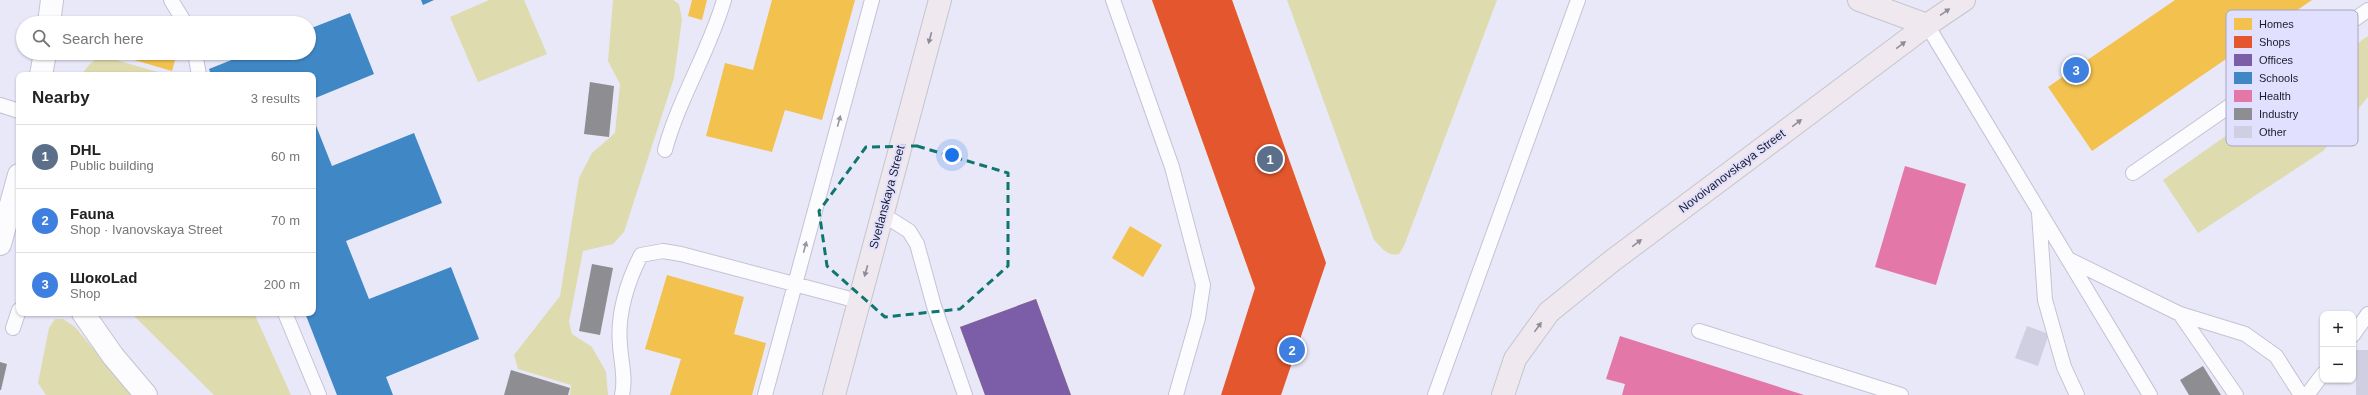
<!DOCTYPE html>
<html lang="en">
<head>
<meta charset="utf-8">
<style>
	:root { --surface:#fff; --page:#f6f6f6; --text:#222; --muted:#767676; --line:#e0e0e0; --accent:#636374 }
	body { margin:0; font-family:Arial,sans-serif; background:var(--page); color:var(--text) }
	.controls { position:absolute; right:12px; bottom:12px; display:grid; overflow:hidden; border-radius:8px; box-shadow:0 1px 3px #0004 }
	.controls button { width:36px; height:36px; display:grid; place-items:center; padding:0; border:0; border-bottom:1px solid var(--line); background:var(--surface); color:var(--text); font:20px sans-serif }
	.you { position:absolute; left:952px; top:155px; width:14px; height:14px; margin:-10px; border:3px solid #fff; border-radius:50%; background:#1a73e8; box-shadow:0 0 0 6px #1a73e833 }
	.badge { display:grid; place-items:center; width:26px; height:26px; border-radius:50%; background:var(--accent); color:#fff; font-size:13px; font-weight:700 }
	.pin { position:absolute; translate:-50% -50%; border:2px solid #fff; box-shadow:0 1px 4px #0006 }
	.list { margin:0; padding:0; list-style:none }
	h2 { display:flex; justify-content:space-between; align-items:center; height:52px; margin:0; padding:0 16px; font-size:17px }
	h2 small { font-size:13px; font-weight:400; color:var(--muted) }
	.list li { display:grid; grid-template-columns:26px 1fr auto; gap:12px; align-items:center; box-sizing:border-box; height:64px; padding:0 16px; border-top:1px solid var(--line) }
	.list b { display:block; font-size:15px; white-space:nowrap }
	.list p { margin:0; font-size:13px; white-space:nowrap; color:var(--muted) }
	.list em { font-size:13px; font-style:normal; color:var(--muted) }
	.icon { flex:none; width:22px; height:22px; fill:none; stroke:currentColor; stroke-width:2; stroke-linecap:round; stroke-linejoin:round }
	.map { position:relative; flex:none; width:2368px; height:395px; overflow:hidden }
	.search { position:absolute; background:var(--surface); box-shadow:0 1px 3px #0004; left:16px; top:16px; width:300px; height:44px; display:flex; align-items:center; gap:10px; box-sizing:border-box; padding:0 14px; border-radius:22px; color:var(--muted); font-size:15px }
	.panel { position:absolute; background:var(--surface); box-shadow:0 1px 3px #0004; left:16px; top:72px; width:300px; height:244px; border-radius:8px }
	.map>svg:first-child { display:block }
	.green { fill:#dedbaf }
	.homes { fill:#f2c14e }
	.shops { fill:#e4572e }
	.offices { fill:#7b5ea7 }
	.schools { fill:#3f88c5 }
	.health { fill:#e377a8 }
	.industry { fill:#8d8d92 }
	.building { fill:#d0cfe1 }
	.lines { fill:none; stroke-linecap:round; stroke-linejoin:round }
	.lane-casing { stroke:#c4c3d4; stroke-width:16 }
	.street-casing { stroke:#c4c3d4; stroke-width:24 }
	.primary-casing { stroke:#c5c5ce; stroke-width:24 }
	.lane { stroke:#fcfcfe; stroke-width:14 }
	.street { stroke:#fcfcfe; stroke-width:22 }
	.primary { stroke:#efe8ee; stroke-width:22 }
	.oneway { fill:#908c97 }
	.oneway2 { fill:#9797a0 }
	.marked { fill:none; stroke:#0f766e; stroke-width:3; stroke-dasharray:8 5; stroke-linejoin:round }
	.labels { text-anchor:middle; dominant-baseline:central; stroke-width:4; stroke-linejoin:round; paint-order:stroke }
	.street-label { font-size:12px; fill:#1c1b2d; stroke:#e1e1ff }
	.key { fill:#e1e1ff; stroke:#a6a6c0; stroke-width:1 }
	.key-label { font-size:11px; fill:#1c1b2d }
</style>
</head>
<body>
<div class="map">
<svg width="2368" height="395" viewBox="0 0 2368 395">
	<rect width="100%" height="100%" fill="#e8e8f8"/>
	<!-- green -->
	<path class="green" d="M 489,0 L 524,0 L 547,54 L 478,82 L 450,17 Z
		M 613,0 L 673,0 L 679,4 L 682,19 L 674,78 L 624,232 L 613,244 L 583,251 L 569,322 L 572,334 L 592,347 L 606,372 L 608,395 L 570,395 L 571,385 L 518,369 L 514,355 L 560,296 L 579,178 L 592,153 L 615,133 L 620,84 L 608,61 Z
		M 1287,0 L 1497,0 L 1404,246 L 1399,254 C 1388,257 1382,248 1374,240 Z
		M 2368,36 L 2368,97 L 2323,151 L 2198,233 L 2163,180 Z
		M 98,57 L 109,58 L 168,75 L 81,75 L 89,65 Z
		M 131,313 L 254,313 L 291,395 L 214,395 Z
		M 55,319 L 63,319 L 75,327 L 132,395 L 46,395 L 38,383 L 49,328 Z"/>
	<!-- homes -->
	<path class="homes" d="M 692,0 L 707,0 L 702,20 L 688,16 Z
		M 772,0 L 855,0 L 822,120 L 785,110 L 772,152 L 706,136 L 725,63 L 753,70 Z
		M 1152,0 L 1232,0 L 1326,263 L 1255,288 Z
		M 2175,0 L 2312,0 L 2092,151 L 2048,87 Z
		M 87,18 L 104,23 L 86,23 Z
		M 110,53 L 177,53 L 172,71 Z
		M 1130,226 L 1162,245 L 1143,277 L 1112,258 Z
		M 667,275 L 744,297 L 734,334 L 766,343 L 752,395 L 670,395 L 681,359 L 645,349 Z
		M 1036,299 L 1071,395 L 985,395 L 960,327 Z"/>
	<!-- shops -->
	<path class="shops" d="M 1152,0 L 1232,0 L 1326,263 L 1281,395 L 1221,395 L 1255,288 Z"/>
	<!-- offices -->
	<path class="offices" d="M 1036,299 L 1071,395 L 985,395 L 960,327 Z"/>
	<!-- schools -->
	<path class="schools" d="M 421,0 L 434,0 L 423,5 Z
		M 350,13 L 374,74 L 313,99 L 313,75 L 211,75 L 209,69 L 249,53 L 309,53 L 309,29 Z
		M 313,118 L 332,166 L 414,133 L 442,203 L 346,241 L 369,299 L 451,267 L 479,339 L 386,377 L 393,395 L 337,395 L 305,313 L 313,313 Z"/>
	<!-- health -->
	<path class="health" d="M 1905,166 L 1966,184 L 1936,285 L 1875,267 Z
		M 1620,336 L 1804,395 L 1622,395 L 1625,384 L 1606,379 Z"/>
	<!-- industry -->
	<path class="industry" d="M 590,82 L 614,86 L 609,137 L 584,134 Z
		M 592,264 L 613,268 L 600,335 L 579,331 Z
		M 0,362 L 7,364 L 1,390 L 0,390 Z
		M 2203,366 L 2221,395 L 2189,395 L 2180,380 Z
		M 511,370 L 570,388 L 568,395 L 504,395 Z"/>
	<!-- building -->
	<path class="building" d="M 2027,326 L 2049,334 L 2038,366 L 2015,358 Z
		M 2356,350 L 2368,350 L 2368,395 L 2356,395 Z"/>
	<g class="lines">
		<!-- lane casing -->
		<g class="lane-casing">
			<path id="lane" d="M 171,0 L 185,23
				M 1113,0 L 1172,167 L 1203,285 L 1198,318 L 1176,395
				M 1927,25 L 2150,395
				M 195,53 L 199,75
				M 0,105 L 19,111
				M 665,150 C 679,98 709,52 724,0
				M 2133,173 L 2368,10
				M 2039,213 L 2045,300 L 2064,367 L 2077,395
				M 882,214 L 909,231 L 917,244 L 934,306 L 965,395
				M 2068,259 L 2180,314 L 2245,334 L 2276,356 L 2301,395
				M 285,313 L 319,395
				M 2180,314 L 2236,395
				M 13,328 L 19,310
				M 1699,331 L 1901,395
				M 2353,335 L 2368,314
				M 622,395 C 626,379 621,362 620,345 C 617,315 627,282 641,255 L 663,251 L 681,254 L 858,301
				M 765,395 L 872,0
				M 1435,395 L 1578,0
				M 2307,395 L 2323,374"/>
		</g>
		<!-- street casing -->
		<g class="street-casing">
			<path id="street" d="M 49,23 L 52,0
				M 41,75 L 45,53
				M 0,244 L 19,175
				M 83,313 L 113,356 L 146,395"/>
		</g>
		<!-- primary casing -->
		<g class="primary-casing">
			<path id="primary" d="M 1859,0 L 1927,25
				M 834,395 L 940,0
				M 1503,395 L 1515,359 L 1549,312 L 1612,261 L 1927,25 L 1964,0"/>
		</g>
		<!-- lane -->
		<use href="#lane" class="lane"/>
		<!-- street -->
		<use href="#street" class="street"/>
		<!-- primary -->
		<use href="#primary" class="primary"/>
	</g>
	<!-- one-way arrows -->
	<defs><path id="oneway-solid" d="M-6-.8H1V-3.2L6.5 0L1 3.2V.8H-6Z"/></defs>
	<g class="oneway">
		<use href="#oneway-solid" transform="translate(1945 12) rotate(-34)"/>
		<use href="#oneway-solid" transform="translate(930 38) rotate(105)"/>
		<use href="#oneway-solid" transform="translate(1901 45) rotate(-37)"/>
		<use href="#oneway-solid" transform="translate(1797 123) rotate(-37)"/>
		<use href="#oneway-solid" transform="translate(1637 243) rotate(-37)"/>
		<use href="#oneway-solid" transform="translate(866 271) rotate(106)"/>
		<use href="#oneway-solid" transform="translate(1538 327) rotate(-54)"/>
	</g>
	<g class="oneway2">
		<use href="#oneway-solid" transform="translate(839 121) rotate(-75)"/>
		<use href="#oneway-solid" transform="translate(805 247) rotate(-75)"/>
	</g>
	<!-- marked area -->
	<path class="marked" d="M 917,146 L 1008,173 L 1008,266 L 960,309 L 885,317 L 827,266 L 819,211 L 866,147 Z"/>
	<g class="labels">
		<!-- street labels -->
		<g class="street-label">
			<text transform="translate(1732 171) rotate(-37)">Novoivanovskaya Street</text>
			<text transform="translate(887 197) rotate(-75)">Svetlanskaya Street</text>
		</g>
	</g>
	<!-- legend -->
	<rect x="2226" y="10" width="132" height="136" rx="6" class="key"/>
	<rect x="2234" y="18" width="18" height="12" fill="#f2c14e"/>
	<rect x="2234" y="36" width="18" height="12" fill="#e4572e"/>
	<rect x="2234" y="54" width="18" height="12" fill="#7b5ea7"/>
	<rect x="2234" y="72" width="18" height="12" fill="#3f88c5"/>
	<rect x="2234" y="90" width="18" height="12" fill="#e377a8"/>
	<rect x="2234" y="108" width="18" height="12" fill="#8d8d92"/>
	<rect x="2234" y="126" width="18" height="12" fill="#d0cfe1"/>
	<g class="key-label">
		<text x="2259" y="28">Homes</text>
		<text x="2259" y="46">Shops</text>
		<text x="2259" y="64">Offices</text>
		<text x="2259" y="82">Schools</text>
		<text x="2259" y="100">Health</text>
		<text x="2259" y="118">Industry</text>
		<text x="2259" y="136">Other</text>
	</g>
</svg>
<div class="controls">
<button>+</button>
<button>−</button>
</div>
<div class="you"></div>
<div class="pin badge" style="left:1270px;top:159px;background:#5c6f8a">1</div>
<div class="pin badge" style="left:1292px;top:350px;background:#3f7fe0">2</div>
<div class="pin badge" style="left:2076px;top:70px;background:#3f7fe0">3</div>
<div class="search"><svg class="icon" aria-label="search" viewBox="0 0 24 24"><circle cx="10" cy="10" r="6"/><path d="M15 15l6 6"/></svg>Search here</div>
<section class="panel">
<h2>Nearby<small>3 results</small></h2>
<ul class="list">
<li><span class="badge" style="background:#5c6f8a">1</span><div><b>DHL</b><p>Public building</p></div><em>60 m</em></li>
<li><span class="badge" style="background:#3f7fe0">2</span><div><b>Fauna</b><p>Shop · Ivanovskaya Street</p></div><em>70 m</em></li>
<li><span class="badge" style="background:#3f7fe0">3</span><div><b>ШокоLad</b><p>Shop</p></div><em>200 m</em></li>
</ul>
</section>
</div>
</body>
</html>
